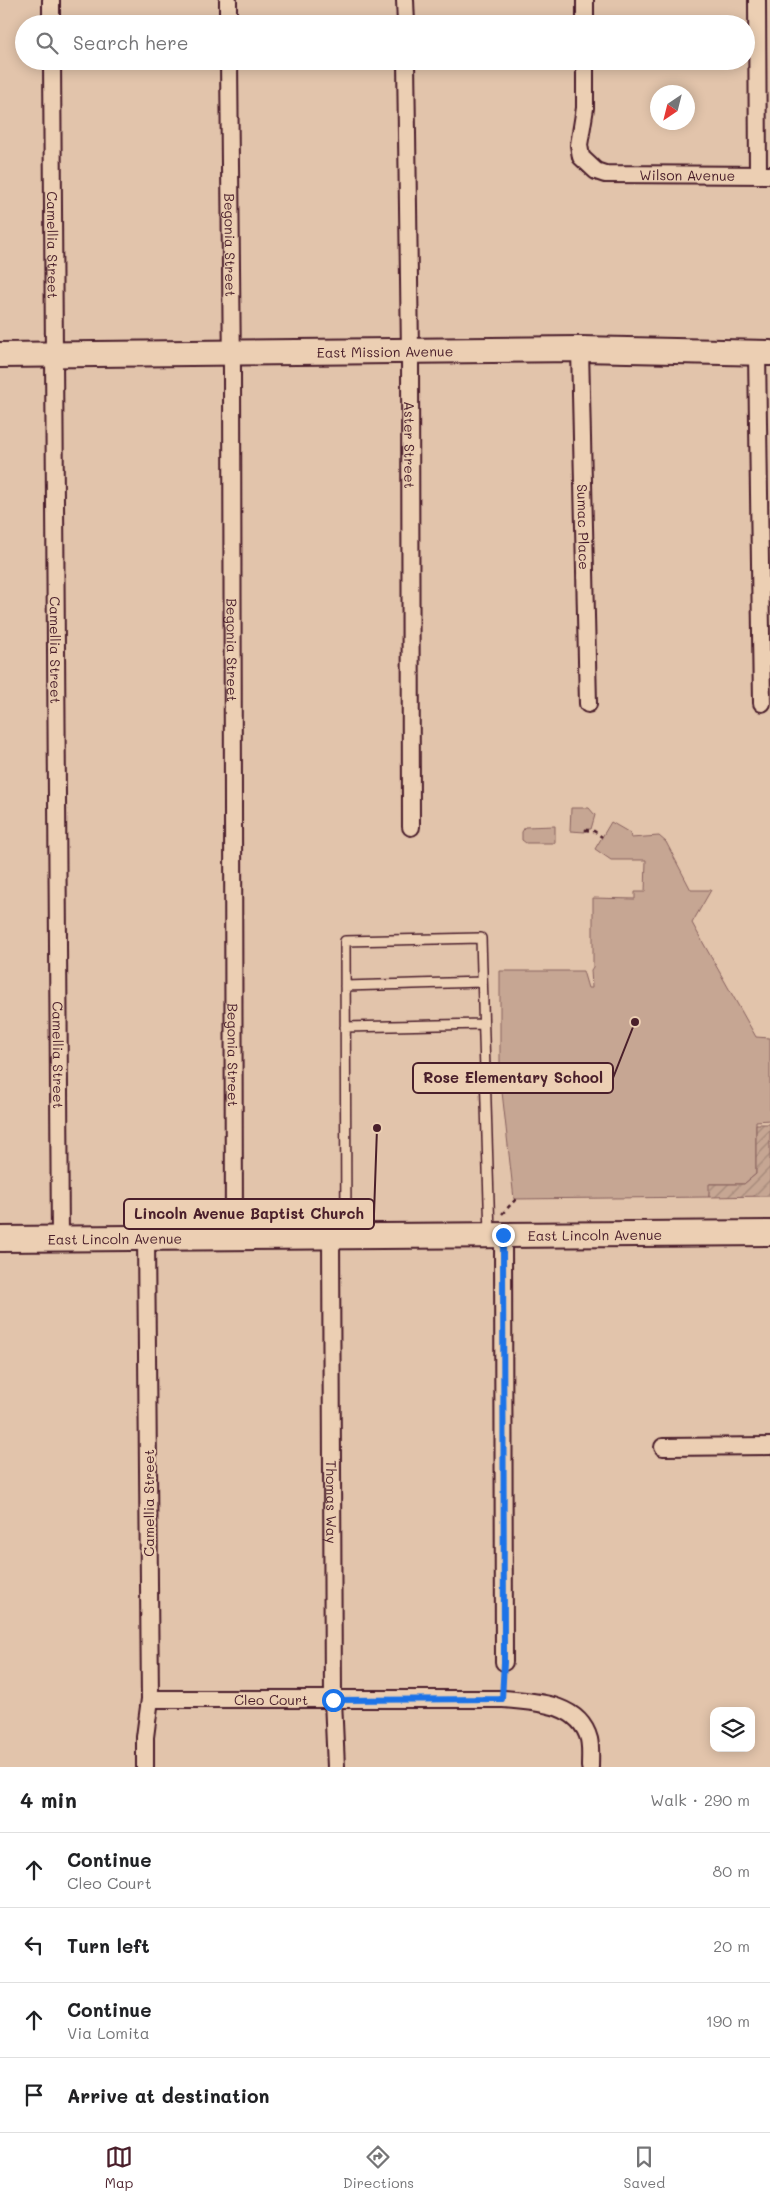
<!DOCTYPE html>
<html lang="en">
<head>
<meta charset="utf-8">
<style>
	:root { --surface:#fff; --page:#f2f2f2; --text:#202124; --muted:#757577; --line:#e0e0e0; --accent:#4a1f2b }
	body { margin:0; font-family:Mali,sans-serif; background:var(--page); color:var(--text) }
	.controls { position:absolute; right:15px; bottom:15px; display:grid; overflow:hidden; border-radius:10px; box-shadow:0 2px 12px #0003 }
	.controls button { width:45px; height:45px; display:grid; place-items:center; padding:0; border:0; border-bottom:1px solid var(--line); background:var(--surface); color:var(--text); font:25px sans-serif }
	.compass { position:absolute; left:650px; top:85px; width:45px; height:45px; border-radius:50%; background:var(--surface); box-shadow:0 2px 12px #0003; rotate:215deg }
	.stop { position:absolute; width:15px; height:15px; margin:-11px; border:4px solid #1a73e8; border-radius:50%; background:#fff }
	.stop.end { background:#1a73e8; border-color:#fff; box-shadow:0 1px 5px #0008 }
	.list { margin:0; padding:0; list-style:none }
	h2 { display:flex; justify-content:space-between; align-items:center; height:65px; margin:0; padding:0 20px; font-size:21px }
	h2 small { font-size:16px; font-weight:400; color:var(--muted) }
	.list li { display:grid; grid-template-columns:32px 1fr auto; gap:15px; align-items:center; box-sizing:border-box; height:75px; padding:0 20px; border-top:1px solid var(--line) }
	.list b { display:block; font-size:19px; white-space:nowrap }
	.list p { margin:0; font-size:16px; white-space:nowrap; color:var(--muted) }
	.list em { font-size:16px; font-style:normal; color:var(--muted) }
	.icon { flex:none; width:28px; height:28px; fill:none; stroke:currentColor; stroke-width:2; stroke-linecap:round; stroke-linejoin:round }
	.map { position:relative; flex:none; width:770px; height:1767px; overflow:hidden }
	.search { position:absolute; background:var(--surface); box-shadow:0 2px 12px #0003; left:15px; right:15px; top:15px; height:55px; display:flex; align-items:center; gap:12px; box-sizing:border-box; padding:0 18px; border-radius:28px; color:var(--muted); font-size:19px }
	.sheet { height:365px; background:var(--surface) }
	nav { display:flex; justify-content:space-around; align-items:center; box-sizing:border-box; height:70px; border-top:1px solid var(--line); background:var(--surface); font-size:14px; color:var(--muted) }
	nav a { display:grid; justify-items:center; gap:2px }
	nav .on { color:var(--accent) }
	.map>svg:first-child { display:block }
	.park { fill:#c6a693; stroke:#88625f }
	.garden { fill:url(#garden-furrows); stroke:#88625f }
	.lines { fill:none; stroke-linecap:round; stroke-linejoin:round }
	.service-casing { stroke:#4a1f2b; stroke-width:12 }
	.minor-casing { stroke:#4a1f2b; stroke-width:20 }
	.secondary-casing { stroke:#4a1f2b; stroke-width:28 }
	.path { stroke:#4a1f2b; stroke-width:2.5; stroke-dasharray:4 4; stroke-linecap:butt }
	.service { stroke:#eccfb3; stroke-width:9 }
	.minor { stroke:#eccfb3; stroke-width:16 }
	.secondary { stroke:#eccfb3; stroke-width:24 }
	.route { stroke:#1a73e8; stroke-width:6 }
	.labels { text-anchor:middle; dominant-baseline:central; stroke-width:4.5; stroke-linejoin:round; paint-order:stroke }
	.street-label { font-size:14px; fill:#4a1f2b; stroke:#eccfb3 }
	.leader { fill:none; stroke:#4a1f2b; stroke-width:2 }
	.callout-dot { fill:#4a1f2b; stroke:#eccfb3; stroke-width:2 }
	.callout { fill:#eccfb3; stroke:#4a1f2b; stroke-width:2 }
	.callout-label { font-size:15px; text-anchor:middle; font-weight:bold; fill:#4a1f2b }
</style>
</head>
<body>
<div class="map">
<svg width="770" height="1767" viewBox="0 0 770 1767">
	<defs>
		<pattern id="garden-furrows" width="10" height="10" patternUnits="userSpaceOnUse" patternTransform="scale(1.25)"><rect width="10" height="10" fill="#c6a693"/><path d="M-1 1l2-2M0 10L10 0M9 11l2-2" fill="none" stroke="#a38778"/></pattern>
	</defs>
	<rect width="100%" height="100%" fill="#e2c4ab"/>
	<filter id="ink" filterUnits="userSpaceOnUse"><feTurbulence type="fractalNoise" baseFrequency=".02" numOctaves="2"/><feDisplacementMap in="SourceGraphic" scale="10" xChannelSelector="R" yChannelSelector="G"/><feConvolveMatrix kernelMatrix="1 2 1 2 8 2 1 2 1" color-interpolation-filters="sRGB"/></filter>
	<g filter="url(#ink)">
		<!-- park -->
		<path class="park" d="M 571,808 L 589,808 L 595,815 L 591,829 L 585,829 L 585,832 L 570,831 Z
			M 611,822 L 630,833 L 631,838 L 659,836 L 666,842 L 691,890 L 711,890 L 692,923 L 756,1037 L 770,1038 L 770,1120 L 756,1121 L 756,1174 L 744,1184 L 710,1184 L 709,1197 L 514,1199 L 500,1074 L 500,971 L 583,971 L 588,988 L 592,988 L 591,970 L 593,967 L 593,898 L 635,899 L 635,892 L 645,892 L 646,860 L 611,860 L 595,849 Z
			M 555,826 L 555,843 L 526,843 L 522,840 L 522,832 L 525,827 Z"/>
		<!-- garden -->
		<path class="garden" d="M 756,1124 L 770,1124 L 770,1196 L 709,1197 L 709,1184 L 744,1184 L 756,1174 Z"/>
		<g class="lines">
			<!-- service casing -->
			<g class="service-casing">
				<path id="service" d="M 345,986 L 482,982
					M 345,1027 L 484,1024
					M 346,1235 L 345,941 L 481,938 L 490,1235"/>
			</g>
			<!-- minor casing -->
			<g class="minor-casing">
				<g id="minor">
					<path d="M 51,0 L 51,24"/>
					<path d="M 228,0 L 228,24"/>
					<path d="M 405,0 L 406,24"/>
					<path d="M 585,0 L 585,24"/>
					<path d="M 757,0 L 758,175"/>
					<path id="s1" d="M 52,61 L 60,1238"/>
					<path id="s2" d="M 229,61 L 232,371 L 234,1238"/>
					<path id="s3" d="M 406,61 L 410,352 L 411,827"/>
					<path id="s4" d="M 585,61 L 585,108 L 579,145 L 581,157 L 596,171 L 605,174 L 770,175"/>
					<path id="s5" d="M 580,349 L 588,704"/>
					<path d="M 757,353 L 762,703"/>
					<path d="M 503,1235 L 504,1662"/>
					<path id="s6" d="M 331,1236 L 333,1700 L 336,1767"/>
					<path d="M 663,1447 L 770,1446"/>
					<path id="s7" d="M 150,1699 L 503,1699 C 534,1702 579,1702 589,1739 C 591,1748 590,1758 590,1767"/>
					<path d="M 145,1767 L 145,1737 L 150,1699 L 146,1238"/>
				</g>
			</g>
			<!-- secondary casing -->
			<g class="secondary-casing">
				<g id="secondary">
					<path id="s8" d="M 0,355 L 580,349 L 770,353"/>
					<path id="s9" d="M 0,1239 L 770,1233"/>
				</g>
			</g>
			<!-- path -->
			<path class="path" d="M 585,830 L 594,831 L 602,837
				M 502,1214 L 516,1199"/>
			<!-- service -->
			<use href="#service" class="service"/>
			<!-- minor -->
			<use href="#minor" class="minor"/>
			<!-- secondary -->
			<use href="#secondary" class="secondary"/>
		</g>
	</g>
	<g class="lines" filter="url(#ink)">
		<!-- route -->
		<path class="route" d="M 333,1700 L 502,1699 L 504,1662 L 503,1235"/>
	</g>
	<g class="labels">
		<!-- street labels -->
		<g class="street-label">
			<text stroke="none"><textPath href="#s4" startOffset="209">Wilson Avenue</textPath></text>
			<text stroke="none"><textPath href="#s2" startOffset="184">Begonia Street</textPath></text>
			<text stroke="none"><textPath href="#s1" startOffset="184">Camellia Street</textPath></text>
			<text stroke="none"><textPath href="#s8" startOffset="385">East Mission Avenue</textPath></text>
			<text stroke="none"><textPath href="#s3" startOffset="384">Aster Street</textPath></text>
			<text stroke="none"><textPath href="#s5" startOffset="178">Sumac Place</textPath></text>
			<text stroke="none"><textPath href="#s2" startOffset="589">Begonia Street</textPath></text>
			<text stroke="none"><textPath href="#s1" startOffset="589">Camellia Street</textPath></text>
			<text stroke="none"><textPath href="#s2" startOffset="994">Begonia Street</textPath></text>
			<text stroke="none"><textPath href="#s1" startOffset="994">Camellia Street</textPath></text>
			<text stroke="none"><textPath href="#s9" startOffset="595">East Lincoln Avenue</textPath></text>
			<text stroke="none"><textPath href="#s9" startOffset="115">East Lincoln Avenue</textPath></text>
			<text stroke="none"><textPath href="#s6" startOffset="266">Thomas Way</textPath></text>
			<text transform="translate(148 1503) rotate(-90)">Camellia Street</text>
			<text stroke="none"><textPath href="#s7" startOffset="121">Cleo Court</textPath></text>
		</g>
	</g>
	<!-- callouts -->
	<path class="leader" d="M635 1022L613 1078M377 1128L374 1214"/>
	<g class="callout-dot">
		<circle cx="635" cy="1022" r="5"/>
		<circle cx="377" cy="1128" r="5"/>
	</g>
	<g class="callout">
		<rect x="413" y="1063" width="200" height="30" rx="5"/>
		<rect x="124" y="1199" width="250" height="30" rx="5"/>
	</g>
	<g class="callout-label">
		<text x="513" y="1083">Rose Elementary School</text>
		<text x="249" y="1219">Lincoln Avenue Baptist Church</text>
	</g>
</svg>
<div class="controls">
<button><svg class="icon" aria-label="layers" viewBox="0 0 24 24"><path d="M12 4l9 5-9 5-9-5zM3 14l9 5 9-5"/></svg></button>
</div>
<svg class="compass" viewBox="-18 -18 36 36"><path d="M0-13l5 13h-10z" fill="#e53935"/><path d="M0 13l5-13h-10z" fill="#757577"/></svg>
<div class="stop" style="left:333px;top:1700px"></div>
<div class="stop end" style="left:503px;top:1235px"></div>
<div class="search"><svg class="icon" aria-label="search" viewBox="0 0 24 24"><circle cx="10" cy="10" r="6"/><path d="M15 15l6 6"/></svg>Search here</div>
</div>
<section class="sheet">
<h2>4 min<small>Walk · 290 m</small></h2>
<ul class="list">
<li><svg class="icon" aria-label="ahead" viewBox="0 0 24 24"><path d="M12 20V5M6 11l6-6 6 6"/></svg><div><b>Continue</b><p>Cleo Court</p></div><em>80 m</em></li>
<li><svg class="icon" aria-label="left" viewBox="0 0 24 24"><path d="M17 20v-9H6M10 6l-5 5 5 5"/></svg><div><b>Turn left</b></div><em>20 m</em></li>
<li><svg class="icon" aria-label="ahead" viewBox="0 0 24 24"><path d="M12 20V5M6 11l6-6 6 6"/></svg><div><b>Continue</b><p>Via Lomita</p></div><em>190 m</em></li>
<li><svg class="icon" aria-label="arrive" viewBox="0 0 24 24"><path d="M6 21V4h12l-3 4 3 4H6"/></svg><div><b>Arrive at destination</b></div></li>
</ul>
</section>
<nav>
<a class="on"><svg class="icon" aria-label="map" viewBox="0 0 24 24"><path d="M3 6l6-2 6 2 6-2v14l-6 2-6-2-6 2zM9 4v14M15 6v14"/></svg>Map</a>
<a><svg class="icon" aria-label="directions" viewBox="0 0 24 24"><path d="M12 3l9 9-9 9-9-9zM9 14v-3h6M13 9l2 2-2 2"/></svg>Directions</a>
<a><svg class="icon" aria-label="saved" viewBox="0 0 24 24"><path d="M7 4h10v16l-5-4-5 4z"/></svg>Saved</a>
</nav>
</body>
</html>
